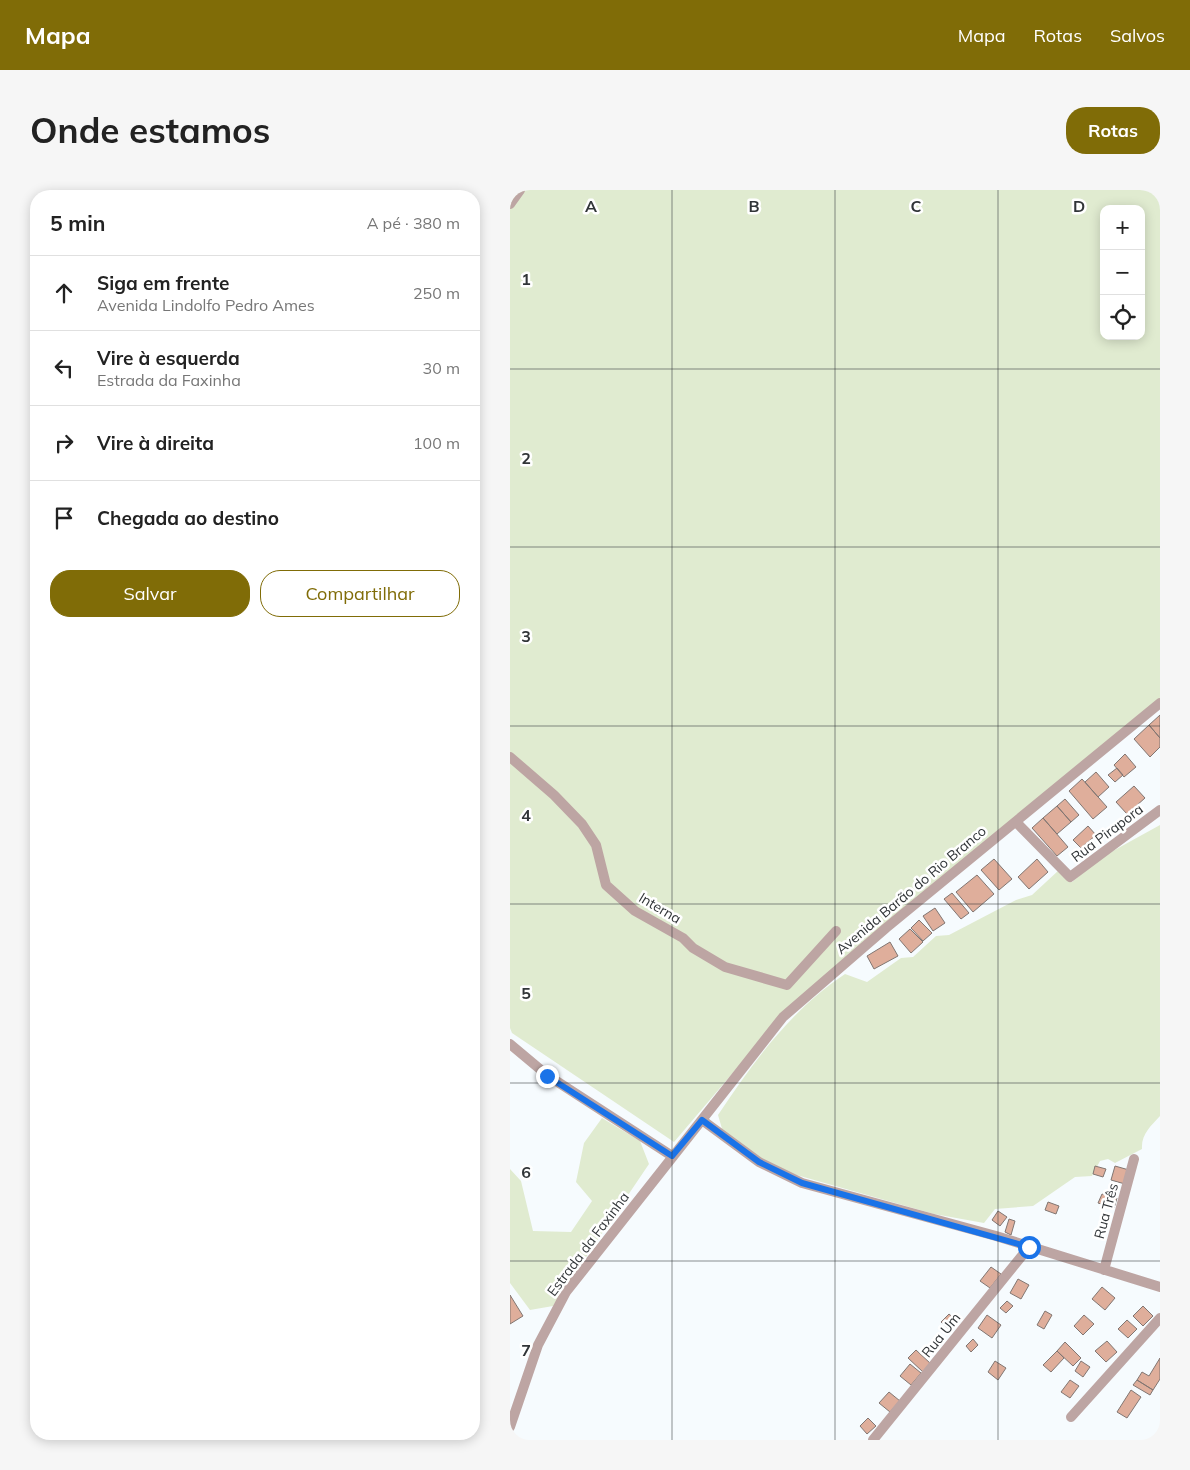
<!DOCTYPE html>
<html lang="pt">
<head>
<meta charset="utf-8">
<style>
	:root { --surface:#fff; --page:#f6f6f6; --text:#222; --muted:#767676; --line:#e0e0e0; --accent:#806c07 }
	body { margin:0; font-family:Mulish,sans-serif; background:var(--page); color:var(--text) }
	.controls { position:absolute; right:15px; top:15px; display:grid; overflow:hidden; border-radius:10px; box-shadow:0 2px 12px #0003 }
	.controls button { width:45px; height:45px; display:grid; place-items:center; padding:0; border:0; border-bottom:1px solid var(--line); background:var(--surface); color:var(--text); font:25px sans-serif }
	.stop { position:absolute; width:15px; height:15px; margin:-11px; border:4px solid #1a73e8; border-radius:50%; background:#fff }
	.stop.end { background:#1a73e8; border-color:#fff; box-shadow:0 1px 5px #0008 }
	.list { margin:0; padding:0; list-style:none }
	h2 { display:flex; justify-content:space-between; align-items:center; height:65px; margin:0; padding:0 20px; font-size:21px }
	h2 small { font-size:16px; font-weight:400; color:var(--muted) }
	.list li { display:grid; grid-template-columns:32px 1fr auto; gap:15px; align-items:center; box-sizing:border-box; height:75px; padding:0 20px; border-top:1px solid var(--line) }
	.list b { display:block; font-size:19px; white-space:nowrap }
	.list p { margin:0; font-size:16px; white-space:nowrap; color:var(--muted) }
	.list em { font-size:16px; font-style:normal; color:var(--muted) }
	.actions { display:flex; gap:10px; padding:15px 20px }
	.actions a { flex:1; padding:11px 0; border:1px solid var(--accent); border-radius:20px; text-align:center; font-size:18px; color:var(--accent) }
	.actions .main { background:var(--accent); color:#fff }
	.icon { flex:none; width:28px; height:28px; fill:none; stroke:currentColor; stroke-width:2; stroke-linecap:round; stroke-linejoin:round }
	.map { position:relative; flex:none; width:650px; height:1250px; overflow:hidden; border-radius:20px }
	header { display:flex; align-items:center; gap:30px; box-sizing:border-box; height:70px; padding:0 25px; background:var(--accent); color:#fff }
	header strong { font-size:24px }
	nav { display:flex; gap:28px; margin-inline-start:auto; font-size:18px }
	.intro { display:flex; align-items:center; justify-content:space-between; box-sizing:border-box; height:120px; padding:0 30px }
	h1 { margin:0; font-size:35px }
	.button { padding:12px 22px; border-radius:20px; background:var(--accent); color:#fff; font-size:18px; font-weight:700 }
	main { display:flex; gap:30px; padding:0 30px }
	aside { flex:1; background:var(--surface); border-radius:20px; box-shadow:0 2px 12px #0003 }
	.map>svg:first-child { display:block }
	.green { fill:#e0ebd0; fill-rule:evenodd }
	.building { fill:#dfae9b; stroke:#817672 }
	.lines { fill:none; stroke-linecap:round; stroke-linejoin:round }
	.minor { stroke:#bda5a3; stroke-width:10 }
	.route { stroke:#1a73e8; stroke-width:6 }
	.grid { fill:none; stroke:#313538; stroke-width:1; stroke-opacity:0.55 }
	.labels { text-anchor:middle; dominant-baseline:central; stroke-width:5; stroke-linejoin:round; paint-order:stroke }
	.street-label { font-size:14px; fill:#313538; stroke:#fff }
	.grid-label { font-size:16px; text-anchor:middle; font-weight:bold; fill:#313538; stroke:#fff; stroke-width:5; stroke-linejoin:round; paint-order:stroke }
</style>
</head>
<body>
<header>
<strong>Mapa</strong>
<nav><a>Mapa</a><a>Rotas</a><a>Salvos</a></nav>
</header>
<div class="intro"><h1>Onde estamos</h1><a class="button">Rotas</a></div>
<main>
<aside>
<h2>5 min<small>A pé · 380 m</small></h2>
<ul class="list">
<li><svg class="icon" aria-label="ahead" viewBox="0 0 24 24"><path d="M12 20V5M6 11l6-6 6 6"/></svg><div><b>Siga em frente</b><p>Avenida Lindolfo Pedro Ames</p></div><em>250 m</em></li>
<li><svg class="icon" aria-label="left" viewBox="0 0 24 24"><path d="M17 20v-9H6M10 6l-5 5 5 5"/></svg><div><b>Vire à esquerda</b><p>Estrada da Faxinha</p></div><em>30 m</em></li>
<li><svg class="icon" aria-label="right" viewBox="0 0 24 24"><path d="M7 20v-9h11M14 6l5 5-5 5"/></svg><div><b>Vire à direita</b></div><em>100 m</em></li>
<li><svg class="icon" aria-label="arrive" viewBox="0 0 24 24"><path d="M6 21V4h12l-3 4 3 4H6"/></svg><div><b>Chegada ao destino</b></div></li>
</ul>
<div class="actions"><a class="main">Salvar</a><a>Compartilhar</a></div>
</aside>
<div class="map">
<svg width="650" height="1250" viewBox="0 0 650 1250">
	<rect width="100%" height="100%" fill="#f6fbfe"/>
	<!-- green -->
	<path class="green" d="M 0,0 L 650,0 L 650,510 L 272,825 L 164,952 L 2,843 L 0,838 ZM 594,19 L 631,19 L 631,146 L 594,146 Z
		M 650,635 L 650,926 C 641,936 631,944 632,959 L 605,973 L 598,969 L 590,971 L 582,986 L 565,987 L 523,1016 L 485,1019 L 474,1033 L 424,1024 L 276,982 L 235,961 L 213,942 L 208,925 C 243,872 281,820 335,784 L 357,792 L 391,768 L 403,767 L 426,746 L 439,745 L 506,710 L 522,705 L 549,680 L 562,692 L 592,667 Z
		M 92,928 L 130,951 L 139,974 L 43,1116 L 20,1120 L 0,1093 L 0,979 L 11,991 L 23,1041 L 61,1042 L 82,1011 L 66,992 L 74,953 Z"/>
	<!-- building -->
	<path class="building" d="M 650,525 L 650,548 L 639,535 Z
		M 639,535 L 650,548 L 650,557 L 640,567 L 624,549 Z
		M 615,564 L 626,577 L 614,587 L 604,575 Z
		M 607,578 L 613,585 L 605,592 L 598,585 Z
		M 586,582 L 599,597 L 588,607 L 575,592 Z
		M 572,589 L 597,617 L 583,629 L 559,601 Z
		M 624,596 L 635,608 L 617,624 L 606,612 Z
		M 555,609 L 569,625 L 561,632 L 547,616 Z
		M 547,616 L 561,632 L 547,644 L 533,628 Z
		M 533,628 L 558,657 L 547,666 L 522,638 Z
		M 578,636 L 586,645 L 571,658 L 563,650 Z
		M 484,669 L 502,689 L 489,700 L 471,680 Z
		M 527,669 L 538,682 L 519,699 L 508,687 Z
		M 467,685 L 484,704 L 463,722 L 446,702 Z
		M 442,703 L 459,723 L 451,729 L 434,709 Z
		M 425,718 L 435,733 L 423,741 L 413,726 Z
		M 409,730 L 422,743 L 413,751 L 401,738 Z
		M 400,739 L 413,752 L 401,763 L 389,749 Z
		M 380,752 L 388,766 L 364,779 L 357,766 Z
		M 585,976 L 596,979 L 593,987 L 583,984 Z
		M 605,976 L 619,980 L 615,994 L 601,990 Z
		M 592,1004 L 607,1008 L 604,1018 L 588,1013 Z
		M 538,1012 L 549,1016 L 546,1024 L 535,1020 Z
		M 488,1021 L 497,1027 L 490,1036 L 482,1030 Z
		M 499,1029 L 505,1031 L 501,1045 L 495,1042 Z
		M 481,1077 L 491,1084 L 480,1098 L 470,1091 Z
		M 508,1089 L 519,1095 L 511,1109 L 500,1103 Z
		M 592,1097 L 605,1108 L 595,1120 L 582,1109 Z
		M 0,1105 L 13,1126 L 0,1134 Z
		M 497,1111 L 503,1116 L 496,1123 L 490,1118 Z
		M 633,1116 L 643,1126 L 633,1136 L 623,1126 Z
		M 535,1121 L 542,1125 L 534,1139 L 527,1135 Z
		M 439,1124 L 447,1131 L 439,1139 L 431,1132 Z
		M 477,1125 L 491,1135 L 482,1148 L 468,1138 Z
		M 574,1125 L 584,1134 L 573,1145 L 564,1136 Z
		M 617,1130 L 627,1139 L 618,1148 L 608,1139 Z
		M 463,1149 L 468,1155 L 461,1162 L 456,1156 Z
		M 597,1151 L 607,1162 L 596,1172 L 585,1161 Z
		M 555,1152 L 571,1168 L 563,1176 L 547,1161 Z
		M 406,1160 L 421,1174 L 413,1182 L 398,1168 Z
		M 547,1161 L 554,1168 L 541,1182 L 533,1175 Z
		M 650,1168 L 650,1189 L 643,1200 L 627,1190 L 632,1182 L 639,1186 Z
		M 485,1171 L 496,1178 L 488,1190 L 478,1182 Z
		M 571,1171 L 580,1177 L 573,1187 L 565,1181 Z
		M 400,1174 L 411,1183 L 401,1195 L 390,1186 Z
		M 560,1190 L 569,1196 L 560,1208 L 551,1202 Z
		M 627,1190 L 643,1200 L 640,1205 L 623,1195 Z
		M 621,1200 L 631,1207 L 617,1228 L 607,1222 Z
		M 379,1202 L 390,1211 L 380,1222 L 369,1213 Z
		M 358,1228 L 366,1236 L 357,1244 L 350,1236 Z"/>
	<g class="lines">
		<!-- minor -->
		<path class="minor" d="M 0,14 L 10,0
			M 0,567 L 44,605 L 72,634 L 86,655 L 96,695 L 125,721 L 173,748 L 183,758 L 215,777 L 277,795 L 326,741
			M 506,632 L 560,687 L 650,620
			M 0,854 L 37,885 L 162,966
			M 192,930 L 249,972 L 292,993 L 486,1046 L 650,1097
			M 594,1080 L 624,969
			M 561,1227 L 650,1128
			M 0,1237 L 28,1155 L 56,1102 L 273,827 L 376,738 L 650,513
			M 363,1250 L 519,1057"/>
	</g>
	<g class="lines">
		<!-- route -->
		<path class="route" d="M 37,886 L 162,966 L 192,930 L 249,972 L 292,993 L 519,1057"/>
	</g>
	<!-- grid -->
	<path class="grid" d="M 162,0 L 162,1250M 325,0 L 325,1250M 488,0 L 488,1250M 0,179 L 650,179M 0,357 L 650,357M 0,536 L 650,536M 0,714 L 650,714M 0,893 L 650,893M 0,1071 L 650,1071"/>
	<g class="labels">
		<!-- street labels -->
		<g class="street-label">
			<text transform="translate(597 643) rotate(-37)">Rua Pirapora</text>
			<text transform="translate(401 700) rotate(-40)">Avenida Barão do Rio Branco</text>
			<text transform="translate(150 718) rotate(31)">Interna</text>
			<text transform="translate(596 1021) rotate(-75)">Rua Três</text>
			<text transform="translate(78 1054) rotate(-53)">Estrada da Faxinha</text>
			<text transform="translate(431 1145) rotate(-51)">Rua Um</text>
		</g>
	</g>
	<g class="grid-label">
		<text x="81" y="22">A</text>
		<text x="244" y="22">B</text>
		<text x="406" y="22">C</text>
		<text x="569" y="22">D</text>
		<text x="16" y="95">1</text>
		<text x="16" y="274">2</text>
		<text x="16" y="452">3</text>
		<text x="16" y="631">4</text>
		<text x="16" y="809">5</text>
		<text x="16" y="988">6</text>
		<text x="16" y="1166">7</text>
	</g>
</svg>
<div class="controls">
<button>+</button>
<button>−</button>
<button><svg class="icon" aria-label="locate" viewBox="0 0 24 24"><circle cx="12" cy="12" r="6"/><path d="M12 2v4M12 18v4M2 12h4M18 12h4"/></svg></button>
</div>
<div class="stop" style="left:519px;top:1057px"></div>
<div class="stop end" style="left:37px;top:886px"></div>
</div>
</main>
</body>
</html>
